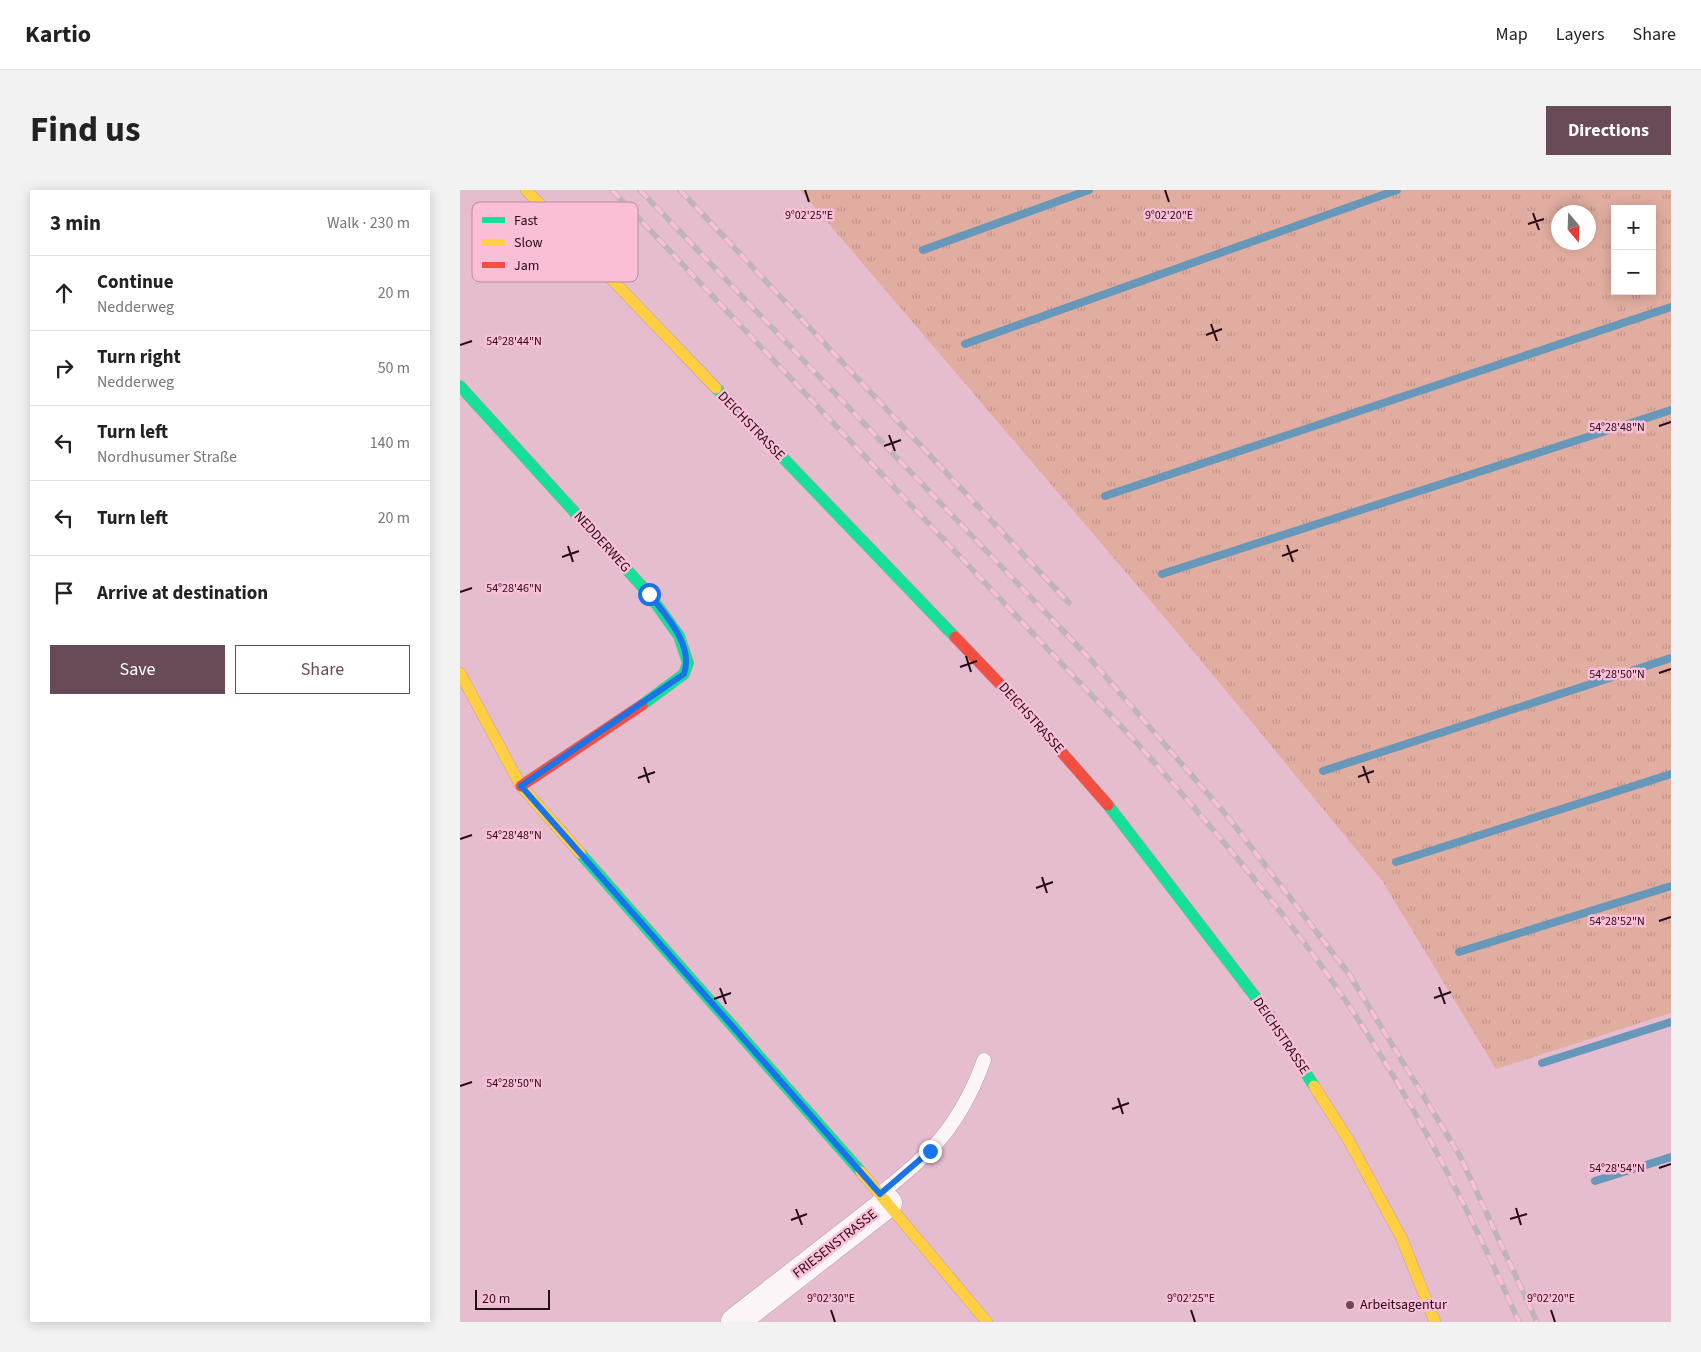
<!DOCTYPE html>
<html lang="en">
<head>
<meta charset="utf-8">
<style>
	:root { --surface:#fff; --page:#f2f2f2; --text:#222; --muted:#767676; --line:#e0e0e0; --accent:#694a58 }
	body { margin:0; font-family:"Source Sans 3",sans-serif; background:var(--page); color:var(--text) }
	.controls { position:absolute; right:15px; top:15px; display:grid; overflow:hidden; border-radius:0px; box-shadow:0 2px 12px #0003 }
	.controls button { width:45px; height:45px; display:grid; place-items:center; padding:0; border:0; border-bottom:1px solid var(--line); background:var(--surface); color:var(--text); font:25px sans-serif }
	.compass { position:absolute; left:1091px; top:15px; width:45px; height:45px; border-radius:50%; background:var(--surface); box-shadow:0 2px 12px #0003; rotate:161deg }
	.scale { position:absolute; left:15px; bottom:12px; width:75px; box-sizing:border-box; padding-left:5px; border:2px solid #260c18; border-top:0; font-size:14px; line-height:18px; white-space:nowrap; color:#260c18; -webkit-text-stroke:4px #fabed7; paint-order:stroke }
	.stop { position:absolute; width:15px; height:15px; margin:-11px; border:4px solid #1a73e8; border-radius:50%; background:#fff }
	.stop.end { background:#1a73e8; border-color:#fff; box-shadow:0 1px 5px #0008 }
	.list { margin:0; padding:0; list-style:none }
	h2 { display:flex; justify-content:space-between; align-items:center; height:65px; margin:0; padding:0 20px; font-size:21px }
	h2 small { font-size:16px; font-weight:400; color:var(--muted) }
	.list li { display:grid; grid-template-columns:32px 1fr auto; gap:15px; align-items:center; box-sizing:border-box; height:75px; padding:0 20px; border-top:1px solid var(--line) }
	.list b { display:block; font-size:19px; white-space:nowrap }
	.list p { margin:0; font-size:16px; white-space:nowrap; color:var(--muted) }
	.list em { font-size:16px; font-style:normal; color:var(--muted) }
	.actions { display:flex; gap:10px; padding:15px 20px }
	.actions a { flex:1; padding:11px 0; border:1px solid var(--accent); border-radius:0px; text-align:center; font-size:18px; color:var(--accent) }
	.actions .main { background:var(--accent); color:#fff }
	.icon { flex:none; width:28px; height:28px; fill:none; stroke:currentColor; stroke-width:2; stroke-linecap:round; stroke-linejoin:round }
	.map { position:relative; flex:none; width:1211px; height:1132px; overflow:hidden; border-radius:0px }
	header { display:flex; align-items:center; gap:30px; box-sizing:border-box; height:70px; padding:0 25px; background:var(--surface); border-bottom:1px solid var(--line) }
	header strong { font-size:24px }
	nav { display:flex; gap:28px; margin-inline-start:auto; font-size:18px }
	.intro { display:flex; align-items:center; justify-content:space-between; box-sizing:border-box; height:120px; padding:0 30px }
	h1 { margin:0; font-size:35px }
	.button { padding:12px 22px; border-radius:0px; background:var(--accent); color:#fff; font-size:18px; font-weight:700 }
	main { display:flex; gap:30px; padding:0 30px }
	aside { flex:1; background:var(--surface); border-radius:0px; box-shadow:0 2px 12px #0003 }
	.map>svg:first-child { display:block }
	.park { fill:url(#park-tufts); fill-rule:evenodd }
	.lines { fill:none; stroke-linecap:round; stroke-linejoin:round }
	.stream { stroke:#6798b9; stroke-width:8 }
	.lane-casing { stroke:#bd9eab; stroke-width:15 }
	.street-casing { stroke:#bd9eab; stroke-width:29 }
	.fast-casing { stroke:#bd9eab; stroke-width:12 }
	.slow-casing { stroke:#bd9eab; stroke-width:12 }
	.jam-casing { stroke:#bd9eab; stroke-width:12 }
	.lane { stroke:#fbf5f8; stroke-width:14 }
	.street { stroke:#fbf5f8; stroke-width:28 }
	.fast { stroke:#16e098; stroke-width:11 }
	.slow { stroke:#ffcf43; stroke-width:11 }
	.jam { stroke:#f24e42; stroke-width:11 }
	.rail-casing { stroke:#bfb4b9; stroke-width:5.5 }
	.rail { stroke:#fabed7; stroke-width:4; stroke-dasharray:11; stroke-linecap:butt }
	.route { stroke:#1a73e8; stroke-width:6 }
	.ticks { fill:none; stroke:#260c18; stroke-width:2 }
	.poi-dot { fill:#694a58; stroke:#fabed7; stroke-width:2 }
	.labels { text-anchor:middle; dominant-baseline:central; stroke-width:5; stroke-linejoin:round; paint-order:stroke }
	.street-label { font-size:14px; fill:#260c18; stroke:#fabed7 }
	.poi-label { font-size:14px; fill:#260c18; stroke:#fabed7; text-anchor:start }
	.key { fill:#fabed7; stroke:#ba899e; stroke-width:1 }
	.key-label { font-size:14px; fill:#260c18 }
	.ticks-label { font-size:12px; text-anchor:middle; fill:#260c18; stroke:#fabed7; stroke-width:5; stroke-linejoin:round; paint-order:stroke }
</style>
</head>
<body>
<header>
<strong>Kartio</strong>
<nav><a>Map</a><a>Layers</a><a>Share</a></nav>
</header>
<div class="intro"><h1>Find us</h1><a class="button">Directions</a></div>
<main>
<aside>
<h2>3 min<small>Walk · 230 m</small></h2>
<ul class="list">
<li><svg class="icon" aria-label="ahead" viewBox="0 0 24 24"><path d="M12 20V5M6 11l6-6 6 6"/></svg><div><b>Continue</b><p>Nedderweg</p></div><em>20 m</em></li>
<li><svg class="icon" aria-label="right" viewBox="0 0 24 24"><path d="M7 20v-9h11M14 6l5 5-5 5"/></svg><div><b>Turn right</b><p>Nedderweg</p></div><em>50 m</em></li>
<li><svg class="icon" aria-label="left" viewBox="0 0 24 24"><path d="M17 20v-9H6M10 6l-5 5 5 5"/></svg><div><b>Turn left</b><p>Nordhusumer Straße</p></div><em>140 m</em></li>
<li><svg class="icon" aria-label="left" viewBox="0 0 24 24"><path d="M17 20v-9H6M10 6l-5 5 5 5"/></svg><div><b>Turn left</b></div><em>20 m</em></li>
<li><svg class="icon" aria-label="arrive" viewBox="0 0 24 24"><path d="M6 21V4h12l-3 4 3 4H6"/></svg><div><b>Arrive at destination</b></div></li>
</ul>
<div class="actions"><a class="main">Save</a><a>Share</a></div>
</aside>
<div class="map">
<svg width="1211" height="1132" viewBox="0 0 1211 1132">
	<defs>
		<pattern id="park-tufts" width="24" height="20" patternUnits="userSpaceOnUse" patternTransform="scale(1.25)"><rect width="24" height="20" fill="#e1ada0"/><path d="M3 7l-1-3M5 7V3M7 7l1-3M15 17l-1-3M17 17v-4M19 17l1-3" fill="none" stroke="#c19489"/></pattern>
	</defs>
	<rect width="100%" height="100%" fill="#e5bdce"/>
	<!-- park -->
	<path class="park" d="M 340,0 L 1211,0 L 1211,823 L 1036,879 L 923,692 L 739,468 ZM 1155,19 L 1192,19 L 1192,101 L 1155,101 ZM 1098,22 L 1128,22 L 1128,52 L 1098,52 Z"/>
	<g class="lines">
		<!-- stream -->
		<path class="stream" d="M 463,60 L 629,0
			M 505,154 L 937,0
			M 645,306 L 1211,117
			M 702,384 L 1211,220
			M 863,581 L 1211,468
			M 936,672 L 1211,584
			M 999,762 L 1211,696
			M 1082,873 L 1211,832
			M 1135,991 L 1211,967"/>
		<!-- lane casing -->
		<g class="lane-casing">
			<path id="lane" d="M 420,1004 C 437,990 455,976 470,960 C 494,937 513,901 524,870"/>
		</g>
		<!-- street casing -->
		<g class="street-casing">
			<path id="street" d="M 275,1132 L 428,1013"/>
		</g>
		<!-- fast casing -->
		<g class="fast-casing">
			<path id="fast" d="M 0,196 L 189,404 L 219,446 L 228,473 L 224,484 L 182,515
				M 256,198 L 495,447
				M 648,615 L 810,826 L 854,896
				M 120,663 L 401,982"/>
		</g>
		<!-- slow casing -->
		<g class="slow-casing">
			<path id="slow" d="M 66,0 L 256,198
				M 0,483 L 61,596 L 120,663
				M 854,896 L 889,951 L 942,1049 L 975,1132
				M 401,982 L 527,1132"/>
		</g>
		<!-- jam casing -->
		<g class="jam-casing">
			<path id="jam" d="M 495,447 L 562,517 L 648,615
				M 61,596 L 182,515"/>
		</g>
		<!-- lane -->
		<use href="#lane" class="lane"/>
		<!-- street -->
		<use href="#street" class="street"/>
		<!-- fast -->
		<use href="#fast" class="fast"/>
		<!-- slow -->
		<use href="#slow" class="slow"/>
		<!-- jam -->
		<use href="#jam" class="jam"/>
		<!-- rail casing -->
		<g class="rail-casing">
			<path id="rail" d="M 152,0 L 676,552 C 744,628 811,705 870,788 C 946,896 1006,1012 1059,1132
				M 180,0 L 632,471 L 768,627 L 889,784 L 1000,966 L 1077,1132
				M 220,0 L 609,413"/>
		</g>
		<!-- rail -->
		<use href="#rail" class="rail"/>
	</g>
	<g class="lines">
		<!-- route -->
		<path class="route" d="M 189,404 C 206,426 234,455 224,484 L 61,596 L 420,1004 L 470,961"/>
	</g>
	<!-- ticks -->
	<path class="ticks" d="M 345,0 L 349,12M 705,0 L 709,12M 1073,23 L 1079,40M 1068,34 L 1084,29M 751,134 L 757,151M 746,145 L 762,139M 0,155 L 12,151M 1199,236 L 1211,232M 429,245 L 435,261M 424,256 L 441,250M 827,355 L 833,372M 108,356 L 113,372M 822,366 L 838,360M 102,367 L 119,361M 0,402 L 12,398M 506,466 L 511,482M 500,477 L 517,471M 1199,483 L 1211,479M 903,576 L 909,593M 184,577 L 189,593M 898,587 L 914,581M 178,588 L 195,582M 0,649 L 12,645M 582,687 L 587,703M 576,698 L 593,692M 1199,731 L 1211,727M 979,797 L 985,814M 260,798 L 266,814M 974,808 L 991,802M 254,809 L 271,803M 0,896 L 12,892M 658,908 L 663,924M 652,919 L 669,913M 1199,978 L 1211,974M 1056,1018 L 1061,1035M 336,1019 L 342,1035M 1050,1029 L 1067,1024M 331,1030 L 347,1024M 371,1120 L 375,1132M 731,1120 L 735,1132M 1091,1120 L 1095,1132"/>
	<!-- markers -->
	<circle class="poi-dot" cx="890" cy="1115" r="5"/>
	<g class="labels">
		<!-- street labels -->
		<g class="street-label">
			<text transform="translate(291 236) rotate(46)">DEICHSTRASSE</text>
			<text transform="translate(142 352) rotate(48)">NEDDERWEG</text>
			<text transform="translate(571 528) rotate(48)">DEICHSTRASSE</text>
			<text transform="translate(821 846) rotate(56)">DEICHSTRASSE</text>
			<text transform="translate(375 1054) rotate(-38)">FRIESENSTRASSE</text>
		</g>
		<!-- poi labels -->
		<g class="poi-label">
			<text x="900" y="1115">Arbeitsagentur</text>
		</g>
	</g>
	<!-- legend -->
	<rect x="12" y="12" width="166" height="80" rx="8" class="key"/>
	<rect x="22" y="27" width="23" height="6" fill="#16e098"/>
	<rect x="22" y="49" width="23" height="7" fill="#ffcf43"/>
	<rect x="22" y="72" width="23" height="6" fill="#f24e42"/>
	<g class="key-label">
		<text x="54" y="35">Fast</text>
		<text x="54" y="57">Slow</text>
		<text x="54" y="80">Jam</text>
	</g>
	<g class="ticks-label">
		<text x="349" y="29">9°02'25"E</text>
		<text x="709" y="29">9°02'20"E</text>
		<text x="54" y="155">54°28'44"N</text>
		<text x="1157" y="241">54°28'48"N</text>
		<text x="54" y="402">54°28'46"N</text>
		<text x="1157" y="488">54°28'50"N</text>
		<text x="54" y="649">54°28'48"N</text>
		<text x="1157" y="735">54°28'52"N</text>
		<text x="54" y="897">54°28'50"N</text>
		<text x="1157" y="982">54°28'54"N</text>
		<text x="371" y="1112">9°02'30"E</text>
		<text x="731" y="1112">9°02'25"E</text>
		<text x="1091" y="1112">9°02'20"E</text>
	</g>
</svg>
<div class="controls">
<button>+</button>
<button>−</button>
</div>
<svg class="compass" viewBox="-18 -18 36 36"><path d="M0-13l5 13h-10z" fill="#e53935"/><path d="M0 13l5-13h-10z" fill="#767676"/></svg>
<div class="scale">20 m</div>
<div class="stop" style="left:189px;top:404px"></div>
<div class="stop end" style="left:470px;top:961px"></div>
</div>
</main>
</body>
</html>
